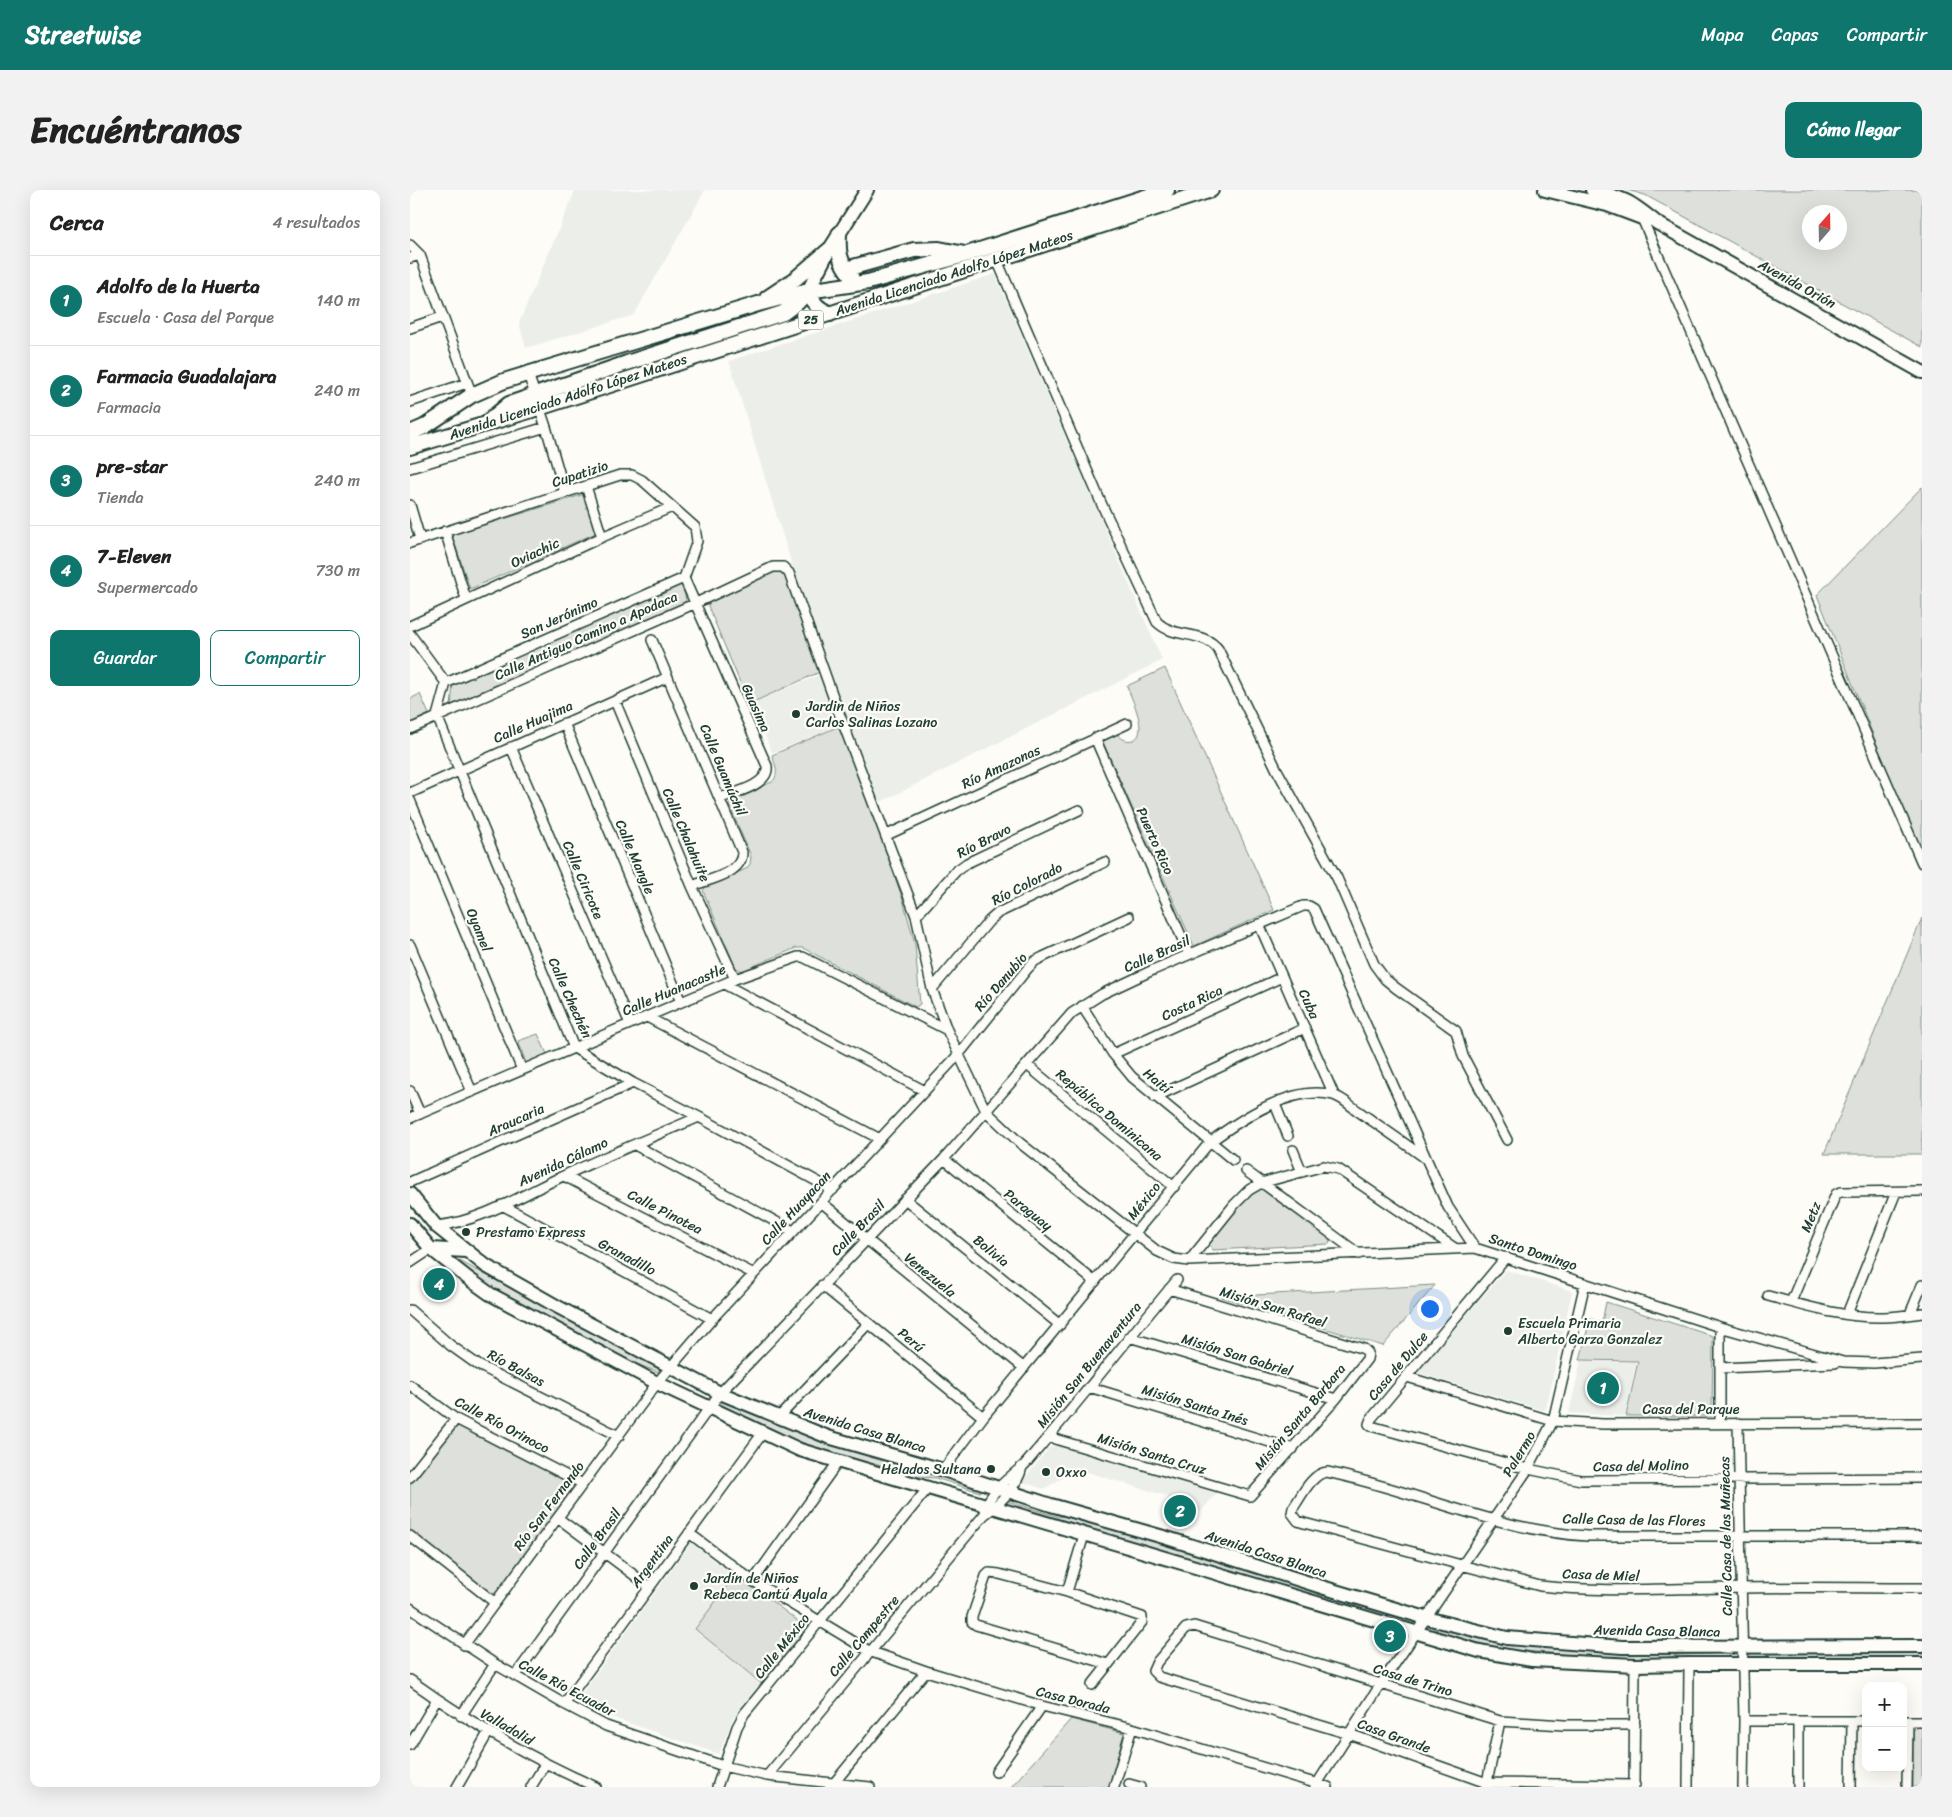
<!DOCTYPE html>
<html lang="es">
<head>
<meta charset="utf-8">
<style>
	:root { --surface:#fff; --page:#f2f2f2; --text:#222; --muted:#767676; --line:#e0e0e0; --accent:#0f766e }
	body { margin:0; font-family:Sriracha,sans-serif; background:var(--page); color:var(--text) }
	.controls { position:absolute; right:15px; bottom:15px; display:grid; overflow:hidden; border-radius:10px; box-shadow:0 5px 20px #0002 }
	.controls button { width:45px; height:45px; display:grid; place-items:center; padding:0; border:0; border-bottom:1px solid var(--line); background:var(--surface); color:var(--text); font:25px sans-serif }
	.compass { position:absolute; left:1392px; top:15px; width:45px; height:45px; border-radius:50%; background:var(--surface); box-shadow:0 5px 20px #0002; rotate:20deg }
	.you { position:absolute; left:1019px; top:1118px; width:18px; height:18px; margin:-12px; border:4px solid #fff; border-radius:50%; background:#1a73e8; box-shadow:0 0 0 8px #1a73e833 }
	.badge { display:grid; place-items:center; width:32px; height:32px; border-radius:50%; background:var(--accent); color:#fff; font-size:16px; font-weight:700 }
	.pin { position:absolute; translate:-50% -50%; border:2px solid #fff; box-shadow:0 1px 5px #0006 }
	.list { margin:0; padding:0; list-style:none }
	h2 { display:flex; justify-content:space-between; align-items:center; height:65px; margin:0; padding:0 20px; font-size:21px }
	h2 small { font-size:16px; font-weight:400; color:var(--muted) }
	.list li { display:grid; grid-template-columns:32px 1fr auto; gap:15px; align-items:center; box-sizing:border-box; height:90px; padding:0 20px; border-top:1px solid var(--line) }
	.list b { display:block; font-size:19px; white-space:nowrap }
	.list p { margin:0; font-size:16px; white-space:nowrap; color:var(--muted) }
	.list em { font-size:16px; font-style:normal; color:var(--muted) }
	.actions { display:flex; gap:10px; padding:15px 20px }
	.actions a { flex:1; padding:11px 0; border:1px solid var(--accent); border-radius:10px; text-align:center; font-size:18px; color:var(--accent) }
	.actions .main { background:var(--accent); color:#fff }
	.map { position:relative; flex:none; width:1512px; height:1597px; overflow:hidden; border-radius:10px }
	header { display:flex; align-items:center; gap:30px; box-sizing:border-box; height:70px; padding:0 25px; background:var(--accent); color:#fff }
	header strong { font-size:24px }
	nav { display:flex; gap:28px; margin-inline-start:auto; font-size:18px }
	.intro { display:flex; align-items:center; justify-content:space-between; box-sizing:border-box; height:120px; padding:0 30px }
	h1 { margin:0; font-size:35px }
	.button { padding:12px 22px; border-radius:10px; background:var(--accent); color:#fff; font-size:18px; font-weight:700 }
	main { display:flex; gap:30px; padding:0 30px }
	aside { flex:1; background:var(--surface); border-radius:10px; box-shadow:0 5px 20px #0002 }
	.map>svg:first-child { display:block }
	.built { fill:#eceee9 }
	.green { fill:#dde0db; stroke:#7e8e88; fill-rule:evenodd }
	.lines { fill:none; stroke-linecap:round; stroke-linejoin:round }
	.street-casing { stroke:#1f3d34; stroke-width:12 }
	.secondary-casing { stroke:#1f3d34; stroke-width:16 }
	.primary-casing { stroke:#1f3d34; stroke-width:18 }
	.street { stroke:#fdfcf7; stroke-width:9 }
	.secondary { stroke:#fdfcf7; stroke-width:12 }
	.primary { stroke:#fdfcf7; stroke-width:14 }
	.poi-dot { fill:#1f3d34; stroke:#fdfcf7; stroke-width:2 }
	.labels { text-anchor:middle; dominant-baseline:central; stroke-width:4.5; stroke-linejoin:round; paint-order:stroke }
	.shield { fill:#fdfcf7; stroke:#62766e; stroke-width:1 }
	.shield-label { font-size:12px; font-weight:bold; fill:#1f3d34 }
	.street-label { font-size:14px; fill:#1f3d34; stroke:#fdfcf7 }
	.poi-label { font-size:14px; fill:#1f3d34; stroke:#fdfcf7; text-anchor:start }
</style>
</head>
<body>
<header>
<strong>Streetwise</strong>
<nav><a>Mapa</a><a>Capas</a><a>Compartir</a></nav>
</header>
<div class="intro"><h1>Encuéntranos</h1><a class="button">Cómo llegar</a></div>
<main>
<aside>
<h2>Cerca<small>4 resultados</small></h2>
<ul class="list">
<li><span class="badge">1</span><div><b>Adolfo de la Huerta</b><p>Escuela · Casa del Parque</p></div><em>140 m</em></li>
<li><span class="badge">2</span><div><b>Farmacia Guadalajara</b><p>Farmacia</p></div><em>240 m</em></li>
<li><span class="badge">3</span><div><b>pre-star</b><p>Tienda</p></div><em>240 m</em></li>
<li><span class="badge">4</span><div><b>7-Eleven</b><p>Supermercado</p></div><em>730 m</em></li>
</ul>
<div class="actions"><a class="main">Guardar</a><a>Compartir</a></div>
</aside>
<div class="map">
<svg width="1512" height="1597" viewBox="0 0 1512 1597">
	<rect width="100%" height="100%" fill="#fdfcf7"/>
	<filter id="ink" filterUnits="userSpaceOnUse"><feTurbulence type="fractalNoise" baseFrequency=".02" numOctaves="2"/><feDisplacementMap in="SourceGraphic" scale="10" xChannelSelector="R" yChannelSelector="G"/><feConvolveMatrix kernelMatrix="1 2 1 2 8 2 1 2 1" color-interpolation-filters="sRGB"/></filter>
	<g filter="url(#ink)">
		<!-- built -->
		<path class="built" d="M 178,0 L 295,0 L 224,125 L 116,158 L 109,133 L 165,1 Z
			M 585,84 L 752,470 L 463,616 L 381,372 L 319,171 Z
			M 412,484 L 429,536 L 362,563 L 342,513 Z
			M 1096,1080 L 1162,1101 L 1136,1219 L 1133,1220 L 1008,1183 L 1007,1181 Z
			M 1171,1171 L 1226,1172 L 1215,1226 L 1159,1223 Z
			M 647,1255 L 807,1303 L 774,1340 L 757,1306 L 667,1279 L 634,1299 L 612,1292 L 639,1258 Z
			M 281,1353 L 324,1386 L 285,1440 L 350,1493 L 323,1528 L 309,1564 L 189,1523 L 167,1510 Z"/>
		<!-- green -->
		<path class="green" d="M 1217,0 L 1512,0 L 1512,157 L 1235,5 ZM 1400,22 L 1430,22 L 1430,52 L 1400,52 Z
			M 1512,297 L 1512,667 L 1407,405 Z
			M 175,304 L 188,342 L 60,399 L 42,345 Z
			M 368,380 L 377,387 L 412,481 L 339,514 L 298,416 L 301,410 Z
			M 269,393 L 272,395 L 276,410 L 275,412 L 41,517 L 43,493 Z
			M 755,478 L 864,720 L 784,756 L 692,550 L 706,543 C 711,548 715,552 723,550 C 740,544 721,508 717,496 Z
			M 10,504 L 19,524 L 0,533 L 0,509 Z
			M 432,535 L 493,710 L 505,754 L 510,814 L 506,817 L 393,758 L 386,758 L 332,781 L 326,778 L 293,701 L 296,696 L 336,679 L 340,674 L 341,666 L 319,615 L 321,609 L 362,592 C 370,584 365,575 362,565 Z
			M 1512,728 L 1512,964 L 1414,964 Z
			M 128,844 L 137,864 L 116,873 L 108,851 Z
			M 852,998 L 921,1047 L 919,1054 L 803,1060 L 799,1054 L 844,999 Z
			M 42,1067 L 251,1177 L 248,1182 L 208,1167 L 76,1095 Z
			M 1025,1095 L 973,1156 L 811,1107 L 1024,1095 Z
			M 1196,1112 L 1303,1146 L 1302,1226 L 1216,1226 L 1228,1171 L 1170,1170 L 1180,1129 L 1192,1132 Z
			M 313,1207 L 368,1235 L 571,1294 L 570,1302 L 525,1288 L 501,1286 L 410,1259 L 364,1242 L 308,1213 Z
			M 51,1236 L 161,1293 L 163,1300 L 87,1403 L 80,1405 L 0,1341 L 0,1295 L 45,1237 Z
			M 594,1310 L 646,1326 L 665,1327 L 997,1425 L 995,1429 L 952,1416 L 925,1413 L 593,1315 Z
			M 326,1384 L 397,1438 L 352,1494 L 285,1439 Z
			M 1027,1434 L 1087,1450 L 1301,1461 L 1301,1464 L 1268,1465 L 1255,1468 L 1196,1468 L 1093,1459 L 1022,1441 Z
			M 1420,1460 L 1512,1460 L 1512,1468 L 1339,1468 L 1340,1463 L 1386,1463 Z
			M 661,1529 L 714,1543 L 699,1597 L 601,1597 Z
			M 1508,1535 L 1512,1535 L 1512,1597 L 1503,1597 L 1503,1541 Z"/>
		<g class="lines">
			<!-- street casing -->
			<g class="street-casing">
				<path id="street" d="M 1231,26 L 1512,673
					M 0,55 L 10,65 L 62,205
					M 0,68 L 10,65
					M 587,70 L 692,315 L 747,432 C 764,449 793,440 808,459 L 867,580 L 927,688 L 964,774 L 975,789 L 986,798 L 1046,841 L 1053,866 L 1097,950
					M 0,138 L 32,127
					M 118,184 L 136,237 L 155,303
					M 0,212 L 57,193
					M 0,278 L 136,237
					M 176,296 L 192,347
					M 0,315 L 10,349
					M 35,341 L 56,409
					M 0,353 L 210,285 L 222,285 L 232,290 L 285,337 L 287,351 L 274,388 L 357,576 C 360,595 324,603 310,608
					M 0,436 L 192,347 L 262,317
					M 0,444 L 36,493
					M 242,450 L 332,662 C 333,684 299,689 282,696
					M 36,493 L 27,526 L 164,858 L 223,893 L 289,927 L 423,1000
					M 36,493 L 274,388
					M 205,511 L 282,696 L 325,789
					M 154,533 L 271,812
					M 0,539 L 286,413 L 363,377 L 373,377 L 379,383 L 426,515 L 506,726 L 522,799 L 537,840 L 576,921 L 610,953 L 747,1061 L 764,1069 L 779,1071 L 1065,1058
					M 685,548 L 779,764
					M 101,557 L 220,834
					M 0,603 L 258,487
					M 0,610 L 112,880
					M 477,645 L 717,534
					M 506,726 L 546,681 L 557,673 L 669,620
					M 849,734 L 924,905
					M 0,755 L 62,902
					M 314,794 L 515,901
					M 522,799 L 579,731 L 588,723 L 695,672
					M 672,816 L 703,864 L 722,887 L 823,970
					M 237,827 L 470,949
					M 703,864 L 872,787
					M 617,875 L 764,997
					M 0,901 L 10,924
					M 745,907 L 895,838
					M 865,914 L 878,946
					M 0,928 L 325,789 L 388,767 L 393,767 L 537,840
					M 225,955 L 383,1041
					M 883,960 L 892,982
					M 534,969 L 685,1092
					M 836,981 L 949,1064
					M 154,986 L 344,1084
					M 0,992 L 223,893
					M 495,1009 L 650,1135
					M 411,1012 L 614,1178
					M 92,1015 L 302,1129
					M 26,1036 C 70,1032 114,1004 153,986 C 198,965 244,946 289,927
					M 1096,1067 L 961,1229 L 959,1234 L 961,1236 L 1118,1279 L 1171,1290 L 1512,1288
					M 779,1071 L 824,1015 L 839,1000 L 851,993 L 914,976 L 928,979 L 1046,1059
					M 0,1073 L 21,1059
					M 412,1095 L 573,1227
					M 1358,1106 C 1395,1116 1434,1128 1473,1127 C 1486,1127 1499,1125 1512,1123
					M 1381,1112 L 1426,1004 L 1431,1002 L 1512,1001
					M 0,1120 L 40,1155 L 68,1175 L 209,1246
					M 1437,1124 L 1486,1002
					M 1500,1124 L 1512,1095
					M 1310,1137 L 1310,1233
					M 719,1147 L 926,1209
					M 1310,1178 L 1425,1173
					M 997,1187 L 1143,1231 L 1193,1234 L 1512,1233
					M 0,1195 L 46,1229 L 173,1294
					M 679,1197 L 883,1259
					M 368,1228 L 459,1133
					M 1328,1233 L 1334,1531 L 1333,1597
					M 638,1247 L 840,1306 L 926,1209 L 957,1169 L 958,1163 L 954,1159 L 759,1099
					M 533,1280 L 573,1227 L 800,952 C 831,929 883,894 923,905 C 931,907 941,916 948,921 C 971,937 993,952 1015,968
					M 0,1287 L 46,1229
					M 575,1319 C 580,1302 600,1287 613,1276 C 618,1272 623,1264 628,1259 C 675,1204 720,1146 767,1090
					M 148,1328 L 240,1397
					M 279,1343 L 343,1391 L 459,1461 L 516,1481 L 632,1516 L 722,1538 L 918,1597
					M 0,1346 L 84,1412
					M 1512,1346 L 1177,1346 C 1088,1341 1004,1300 917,1282 C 902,1283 891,1307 883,1318 L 882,1323 L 888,1331 L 894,1333 L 1130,1396 C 1197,1403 1263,1398 1330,1398 C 1391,1397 1451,1398 1512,1398
					M 343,1391 L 428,1272
					M 657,1402 L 674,1345
					M 0,1418 L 85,1474 L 154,1514 L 196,1536 L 313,1576 L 357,1586 L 460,1597
					M 54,1455 L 247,1193 L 302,1129 L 549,864 L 618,778 L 625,771 L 633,767 L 719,727
					M 105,1486 L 310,1203 L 534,969 L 662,823 L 692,804 L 743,780 L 893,716 L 899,716 L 904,719 L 1038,1017 L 1065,1058 L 1310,1137 L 1433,1172 L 1464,1173 L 1512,1169
					M 0,1490 C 60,1533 118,1567 186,1597
					M 682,1495 L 732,1432 L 732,1427 L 657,1402 L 589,1384 L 579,1383 L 576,1386 L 562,1427 L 562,1432 L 566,1435 L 698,1474
					M 154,1514 L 352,1244
					M 51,1526 L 85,1474
					M 1334,1531 L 1456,1531
					M 1493,1531 L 1512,1531
					M 1388,1532 L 1388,1597
					M 0,1555 L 27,1509
					M 586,1582 L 632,1516
					M 357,1586 L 574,1325 C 589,1314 608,1296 612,1277
					M 424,1593 L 516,1481
					M 719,1594 L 730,1597
					M 1225,1595 L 1077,1593 L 939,1544 L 749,1487 L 743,1481 L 747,1472 L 776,1438 L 784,1436 L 1090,1531 L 1154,1535 L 1225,1535
					M 47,1597 L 78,1543
					M 121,1597 L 135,1574
					M 307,1597 L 327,1537 L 334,1524 L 518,1298
					M 704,1597 L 722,1538
					M 905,1597 L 971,1494 L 1118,1279 L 1143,1231 L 1175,1093
					M 1076,1597 L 1090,1531
					M 1224,1597 L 1225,1475
					M 1278,1597 L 1279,1474
					M 1441,1597 L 1442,1531
					M 1497,1597 L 1498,1531"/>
			</g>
			<!-- secondary casing -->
			<g class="secondary-casing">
				<path id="secondary" d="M 1135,0 L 1197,15 L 1237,30
					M 1182,0 C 1215,8 1221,12 1247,33 L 1512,182
					M 398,101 L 419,60 L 457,0
					M 0,1004 L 26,1036 L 76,1076 L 148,1117 L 310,1203 L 418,1247 L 533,1280 L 641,1315 L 757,1348 L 915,1398 L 1016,1428 L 1097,1448 L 1212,1457 L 1512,1456
					M 0,1034 L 21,1059 L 59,1089 L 80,1104 L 247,1193 L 390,1260 L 1069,1461 L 1122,1470 L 1225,1475 L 1279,1474 L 1512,1474
					M 21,1059 L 56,1061"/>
			</g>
			<!-- primary casing -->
			<g class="primary-casing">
				<path id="primary" d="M 429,44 C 428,61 429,72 441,85
					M 436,79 L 504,60 L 529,59 L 555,64
					M 398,101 C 402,113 409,119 420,124
					M 357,108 L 384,90 L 419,60
					M 80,230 L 99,214 L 217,173 L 373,123 L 388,112 L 397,102
					M 0,243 L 14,237 L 62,205 L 94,191 L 348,114 L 398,101 L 458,92 L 551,66 L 757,0
					M 0,257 L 129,218 L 801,0"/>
			</g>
			<!-- street -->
			<use href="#street" class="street"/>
			<!-- secondary -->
			<use href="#secondary" class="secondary"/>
			<!-- primary -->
			<use href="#primary" class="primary"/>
		</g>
	</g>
	<!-- markers -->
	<g class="poi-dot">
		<circle cx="386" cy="524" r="5"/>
		<circle cx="56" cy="1042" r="5"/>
		<circle cx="1098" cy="1141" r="5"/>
		<circle cx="581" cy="1279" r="5"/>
		<circle cx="636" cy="1282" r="5"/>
		<circle cx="284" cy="1396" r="5"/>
	</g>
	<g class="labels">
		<!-- shield labels -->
		<rect class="shield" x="388.5" y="120.5" width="25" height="19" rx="4"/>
		<g class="shield-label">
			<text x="401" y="130">25</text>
		</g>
		<!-- street labels -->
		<g class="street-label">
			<text transform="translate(544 83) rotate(-18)">Avenida Licenciado Adolfo López Mateos</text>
			<text transform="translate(1387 94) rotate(29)">Avenida Orión</text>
			<text transform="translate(158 207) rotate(-18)">Avenida Licenciado Adolfo López Mateos</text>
			<text transform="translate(170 284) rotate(-18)">Cupatizio</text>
			<text transform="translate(125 363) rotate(-25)">Oviachic</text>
			<text transform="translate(149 428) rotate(-24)">San Jerónimo</text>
			<text transform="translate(176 446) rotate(-24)">Calle Antiguo Camino a Apodaca</text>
			<text transform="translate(346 518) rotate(66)">Guasima</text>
			<text transform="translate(123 532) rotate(-24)">Calle Huajima</text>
			<text transform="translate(591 577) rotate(-25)">Río Amazonas</text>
			<text transform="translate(313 580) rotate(67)">Calle Guamúchil</text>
			<text transform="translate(276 645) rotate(67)">Calle Chalahuite</text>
			<text transform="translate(574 651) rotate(-27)">Río Bravo</text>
			<text transform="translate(745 651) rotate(66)">Puerto Rico</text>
			<text transform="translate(225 667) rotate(67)">Calle Mangle</text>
			<text transform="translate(173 690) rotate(67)">Calle Ciricote</text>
			<text transform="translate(617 694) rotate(-27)">Río Colorado</text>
			<text transform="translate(69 740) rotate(68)">Oyamel</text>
			<text transform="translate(747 764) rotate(-24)">Calle Brasil</text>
			<text transform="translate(591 792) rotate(-49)">Río Danubio</text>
			<text transform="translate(264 800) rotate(-23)">Calle Huanacastle</text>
			<text transform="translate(160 808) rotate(66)">Calle Chechén</text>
			<text transform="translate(782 813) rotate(-25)">Costa Rica</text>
			<text transform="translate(899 814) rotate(66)">Cuba</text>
			<text transform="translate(747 891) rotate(40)">Haití</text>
			<text transform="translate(699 925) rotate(40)">República Dominicana</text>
			<text transform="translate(106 930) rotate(-24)">Araucaria</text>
			<text transform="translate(153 972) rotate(-25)">Avenida Cálamo</text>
			<text transform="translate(734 1011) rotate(-51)">México</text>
			<text transform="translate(386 1018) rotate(-47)">Calle Huayacan</text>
			<text transform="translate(618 1020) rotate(39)">Paraguay</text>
			<text transform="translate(255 1022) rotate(27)">Calle Pinotea</text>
			<text transform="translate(1401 1027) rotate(-68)">Metz</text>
			<text transform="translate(448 1038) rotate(-46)">Calle Brasil</text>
			<text transform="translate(581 1061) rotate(39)">Bolivia</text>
			<text transform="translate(1123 1062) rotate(18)">Santo Domingo</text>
			<text transform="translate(217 1067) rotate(28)">Granadillo</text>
			<text transform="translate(520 1085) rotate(39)">Venezuela</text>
			<text transform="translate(863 1117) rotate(17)">Misión San Rafael</text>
			<text transform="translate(501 1150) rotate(40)">Perú</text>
			<text transform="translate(827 1165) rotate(17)">Misión San Gabriel</text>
			<text transform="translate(679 1175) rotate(-51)">Misión San Buenaventura</text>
			<text transform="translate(988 1176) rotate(-50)">Casa de Dulce</text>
			<text transform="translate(106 1178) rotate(28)">Río Balsas</text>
			<text transform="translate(785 1215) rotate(17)">Misión Santa Inés</text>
			<text x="1281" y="1219">Casa del Parque</text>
			<text transform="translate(890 1227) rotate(-50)">Misión Santa Barbara</text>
			<text transform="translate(92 1235) rotate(28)">Calle Río Orinoco</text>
			<text transform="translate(455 1240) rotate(17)">Avenida Casa Blanca</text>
			<text transform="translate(742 1264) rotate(17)">Misión Santa Cruz</text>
			<text transform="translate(1109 1264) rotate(-59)">Palermo</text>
			<text transform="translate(1231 1276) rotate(-1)">Casa del Molino</text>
			<text transform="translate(139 1316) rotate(-53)">Río San Fernando</text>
			<text transform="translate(1224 1330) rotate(1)">Calle Casa de las Flores</text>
			<text transform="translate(1316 1346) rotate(-91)">Calle Casa de las Muñecas</text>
			<text transform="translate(187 1349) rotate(-54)">Calle Brasil</text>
			<text transform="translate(856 1364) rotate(18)">Avenida Casa Blanca</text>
			<text transform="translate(242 1371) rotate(-54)">Argentina</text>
			<text transform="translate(1191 1385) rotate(2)">Casa de Miel</text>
			<text transform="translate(1247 1441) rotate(1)">Avenida Casa Blanca</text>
			<text transform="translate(454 1446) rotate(-50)">Calle Campestre</text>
			<text transform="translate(372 1456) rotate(-51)">Calle México</text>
			<text transform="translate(1003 1490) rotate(17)">Casa de Trino</text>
			<text transform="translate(157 1498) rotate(28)">Calle Río Ecuador</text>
			<text transform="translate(663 1510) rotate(14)">Casa Dorada</text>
			<text transform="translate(97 1537) rotate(30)">Valladolid</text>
			<text transform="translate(984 1546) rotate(20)">Casa Grande</text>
		</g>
		<!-- poi labels -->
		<g class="poi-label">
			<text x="396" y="516">Jardin de Niños<tspan x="396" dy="16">Carlos Salinas Lozano</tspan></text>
			<text x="66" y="1042">Prestamo Express</text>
			<text x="1108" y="1133">Escuela Primaria<tspan x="1108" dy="16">Alberto Garza Gonzalez</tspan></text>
			<text x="571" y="1279" text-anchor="end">Helados Sultana</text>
			<text x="646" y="1282">Oxxo</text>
			<text x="294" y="1388">Jardín de Niños<tspan x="294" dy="16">Rebeca Cantú Ayala</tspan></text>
		</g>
	</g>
</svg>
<div class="controls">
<button>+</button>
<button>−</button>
</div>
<svg class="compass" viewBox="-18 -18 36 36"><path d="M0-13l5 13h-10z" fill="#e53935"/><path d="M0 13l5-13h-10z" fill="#767676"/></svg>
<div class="you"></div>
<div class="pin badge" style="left:1193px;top:1198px">1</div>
<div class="pin badge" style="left:770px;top:1321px">2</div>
<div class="pin badge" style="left:980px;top:1446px">3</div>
<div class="pin badge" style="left:29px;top:1094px">4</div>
</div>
</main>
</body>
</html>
